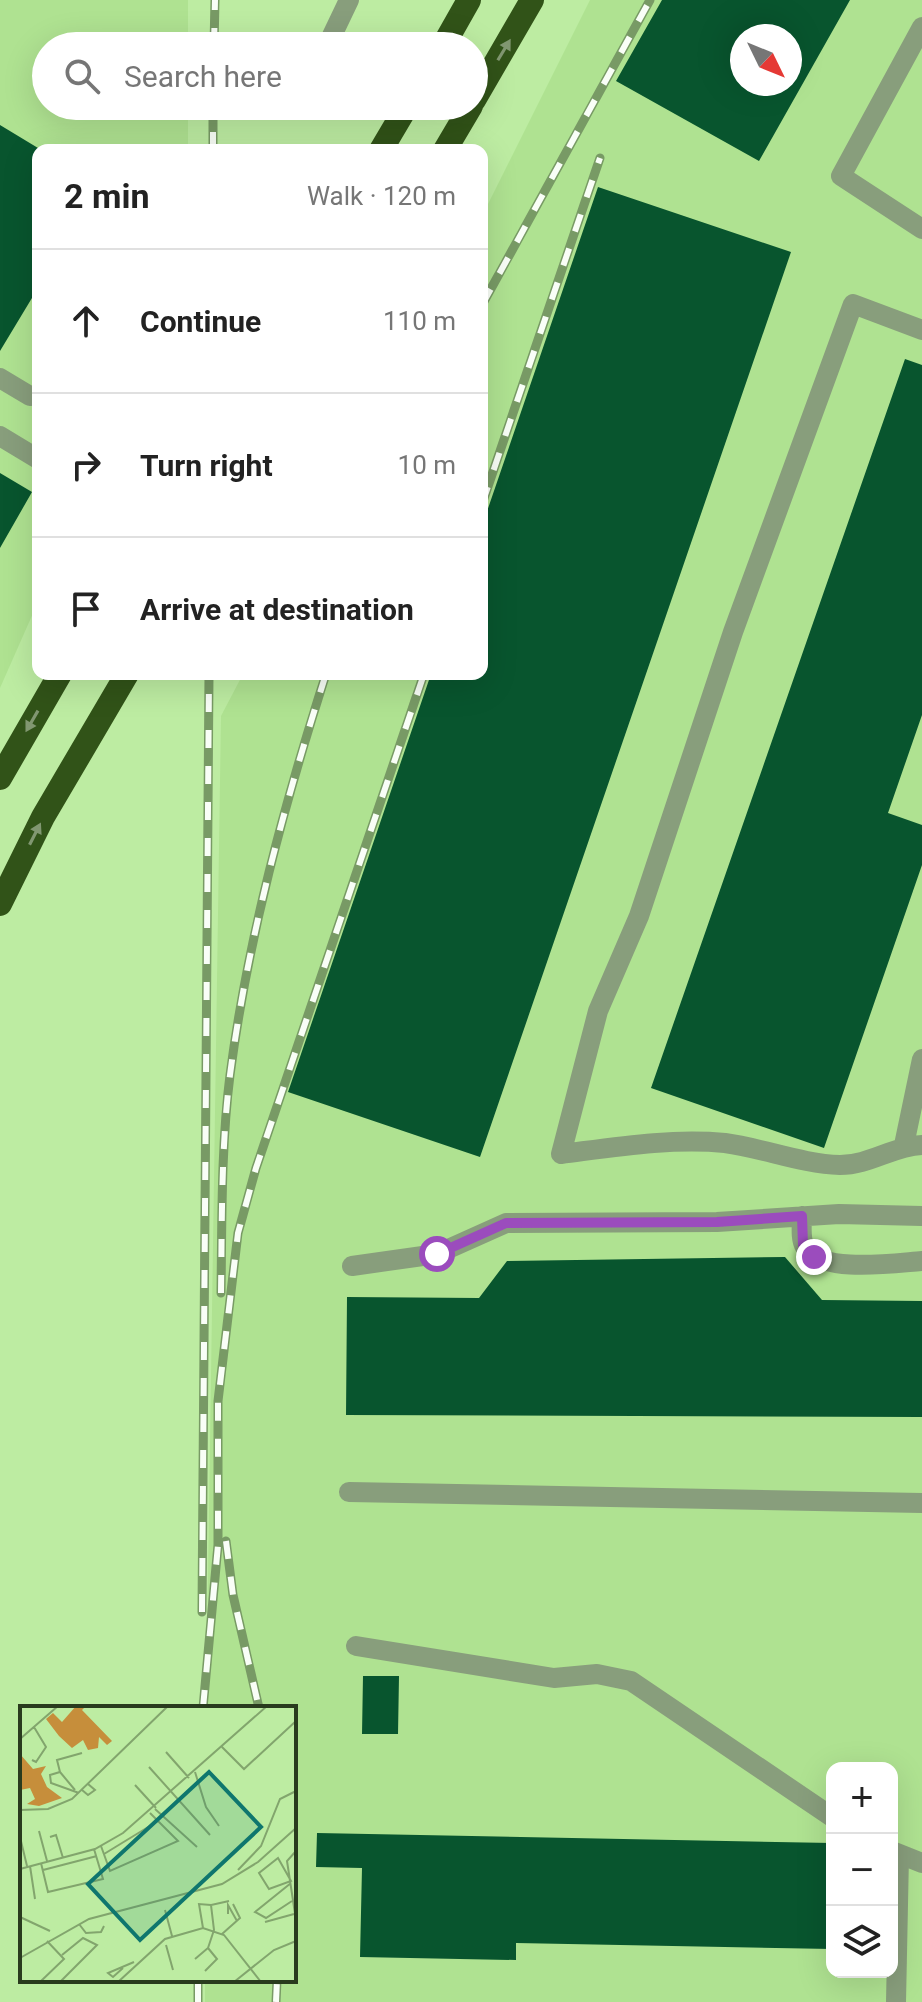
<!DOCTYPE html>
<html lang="en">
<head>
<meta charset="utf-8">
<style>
	:root { --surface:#fff; --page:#f6f6f6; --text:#222; --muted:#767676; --line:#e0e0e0 }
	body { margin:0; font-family:Roboto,sans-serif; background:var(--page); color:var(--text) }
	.controls { position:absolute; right:24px; bottom:24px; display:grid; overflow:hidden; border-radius:16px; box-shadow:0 8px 32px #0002 }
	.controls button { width:72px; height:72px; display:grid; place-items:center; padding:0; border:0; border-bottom:2px solid var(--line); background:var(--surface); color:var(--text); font:40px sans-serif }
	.compass { position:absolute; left:730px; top:24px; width:72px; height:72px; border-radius:50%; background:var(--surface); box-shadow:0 8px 32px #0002; rotate:133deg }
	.stop { position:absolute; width:24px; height:24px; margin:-18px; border:6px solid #9b4cbd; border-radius:50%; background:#fff }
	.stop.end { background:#9b4cbd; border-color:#fff; box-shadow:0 2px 8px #0008 }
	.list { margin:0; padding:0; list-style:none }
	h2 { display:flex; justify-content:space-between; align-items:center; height:104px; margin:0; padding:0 32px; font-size:34px }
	h2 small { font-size:26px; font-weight:400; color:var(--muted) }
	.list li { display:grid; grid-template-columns:52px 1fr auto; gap:24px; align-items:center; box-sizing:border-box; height:144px; padding:0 32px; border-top:2px solid var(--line) }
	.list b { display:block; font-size:30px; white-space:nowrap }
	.list em { font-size:26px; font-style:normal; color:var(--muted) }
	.icon { flex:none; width:44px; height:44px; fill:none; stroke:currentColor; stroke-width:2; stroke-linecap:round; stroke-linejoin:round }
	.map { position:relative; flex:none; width:922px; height:2002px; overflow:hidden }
	.search { position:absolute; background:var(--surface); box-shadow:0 8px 32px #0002; left:32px; top:32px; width:456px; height:88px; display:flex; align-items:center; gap:20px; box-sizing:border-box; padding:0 28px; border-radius:44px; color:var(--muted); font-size:30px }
	.panel { position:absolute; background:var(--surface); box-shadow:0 8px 32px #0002; left:32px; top:144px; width:456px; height:536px; border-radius:16px }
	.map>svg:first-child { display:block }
	.built { fill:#afe291; fill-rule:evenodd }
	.building { fill:#08552e; fill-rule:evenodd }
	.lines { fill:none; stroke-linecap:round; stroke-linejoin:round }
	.minor { stroke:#889e7c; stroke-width:20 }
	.highway { stroke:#315318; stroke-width:24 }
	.rail-casing { stroke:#789a65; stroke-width:9 }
	.rail { stroke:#f9fef7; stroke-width:6; stroke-dasharray:18; stroke-linecap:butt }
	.oneway { fill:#819771 }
	.route { stroke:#9b4cbd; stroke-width:10 }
	.inset-road { fill:none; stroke:#82a56d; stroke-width:2 }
	.view { fill:#0f766e; fill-opacity:0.15; stroke:#0f766e; stroke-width:4 }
	.inset-edge { fill:none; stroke:#293b1e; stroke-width:4 }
</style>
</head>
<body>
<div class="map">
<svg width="922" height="2002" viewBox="0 0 922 2002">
	<rect width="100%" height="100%" fill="#bdeca2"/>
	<!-- built -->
	<path class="built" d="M 0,0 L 188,0 L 188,46 L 46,46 L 46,106 L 188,106 L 188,150 L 38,150 L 38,602 L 0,688 Z
		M 590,0 L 922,0 L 922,2002 L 205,2002 L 205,1980 L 294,1980 L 294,1708 L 206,1708 L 221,716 L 243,674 L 482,674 L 482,216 ZM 742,36 L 790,36 L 790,84 L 742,84 ZM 832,1768 L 892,1768 L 892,1972 L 832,1972 Z"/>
	<!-- building -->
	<path class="building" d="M 662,0 L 850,0 L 759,161 L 616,81 ZM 742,36 L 790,36 L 790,84 L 742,84 Z
		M 0,125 L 38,148 L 38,288 L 0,351 Z
		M 598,187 L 791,252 L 480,1157 L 288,1092 L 431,674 L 482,674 L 482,526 Z
		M 905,359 L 922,365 L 922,715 L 888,813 L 922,825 L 922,865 L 824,1148 L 651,1088 Z
		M 0,473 L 32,492 L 0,548 Z
		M 785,1257 L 822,1300 L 922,1301 L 922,1417 L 346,1415 L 347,1297 L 479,1298 L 507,1261 Z
		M 363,1676 L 399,1676 L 398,1734 L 362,1734 Z
		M 317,1833 L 832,1843 L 832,1949 L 516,1943 L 516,1960 L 360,1957 L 362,1868 L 316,1867 Z"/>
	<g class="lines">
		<!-- minor -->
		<path class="minor" d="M 922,27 L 841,176 L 922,229
			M 327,46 L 349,0
			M 922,330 L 853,304 L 733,632 L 639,916 L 598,1011 L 561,1154 C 616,1147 670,1138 725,1143 C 763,1148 802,1164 840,1165 C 870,1165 893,1146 922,1145
			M 0,378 L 30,396
			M 0,436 L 38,459
			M 904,1145 L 922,1059
			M 802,1216 C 802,1225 800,1239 805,1247 C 821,1274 894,1263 922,1261
			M 352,1266 L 437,1254 L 506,1223 L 717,1222 L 839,1214 L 922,1216
			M 349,1492 L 922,1503
			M 356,1646 L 554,1678 L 597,1674 L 631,1681 L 832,1817
			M 892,1851 L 922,1863
			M 896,2002 L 899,1856"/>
		<!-- highway -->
		<path class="highway" d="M 443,46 L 469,0
			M 474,100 L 532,0
			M 381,150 L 407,106
			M 445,150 L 471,106
			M 0,778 L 60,674
			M 0,904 L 43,817 L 127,674"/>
		<!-- rail casing -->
		<g class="rail-casing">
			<path id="rail" d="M 214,46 L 215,0
				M 213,150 L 213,106
				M 482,305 L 650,0
				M 482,504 L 600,158
				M 221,1293 C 222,1220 221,1147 230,1075 C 248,938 284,805 326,674
				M 226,1541 L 233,1595 L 259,1708
				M 202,1612 L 209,674
				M 203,1708 L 218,1545 L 218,1401 L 238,1233 L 256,1168 L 424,674
				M 198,2002 L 198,1980
				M 276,2002 L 277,1980"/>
		</g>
		<!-- rail -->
		<use href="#rail" class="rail"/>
	</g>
	<!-- one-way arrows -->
	<defs><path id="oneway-solid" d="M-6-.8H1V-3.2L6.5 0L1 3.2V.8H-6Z" transform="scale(2)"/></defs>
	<g class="oneway">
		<use href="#oneway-solid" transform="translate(504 50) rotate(-59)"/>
		<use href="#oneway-solid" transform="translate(32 721) rotate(120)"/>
		<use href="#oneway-solid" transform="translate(35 834) rotate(-63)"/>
	</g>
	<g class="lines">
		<!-- route -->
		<path class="route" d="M 437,1254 L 506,1223 L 717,1222 L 802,1216 L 803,1245 L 814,1257"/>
	</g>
	<!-- overview -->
	<g transform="translate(20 1706)">
		<rect width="276" height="276" fill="#bdeca2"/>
		<path d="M 56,0 L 66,0 L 62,4 L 92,35 L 87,39 L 79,31 L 78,42 L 68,44 L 63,34 L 52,42 L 39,30 L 26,13 L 33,7 L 42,16 ZM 0,48 L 13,63 L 26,60 L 21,68 L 27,81 L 42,92 L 19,100 L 7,98 L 15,93 L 10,82 L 0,84 Z" fill="#c68e3b"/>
		<path class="inset-road" d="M 0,33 L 38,0M 202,41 L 224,63 L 276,15M 146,46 L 169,72M 12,54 L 16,56 L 26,41 L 14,21M 129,61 L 190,129M 40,66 L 37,54 L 62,47M 175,66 L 186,101 L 199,120M 115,79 L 136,102M 55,84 L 40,66 L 30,69 L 31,77 L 59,87M 62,84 L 68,89 L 75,84 L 68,78M 135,103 L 177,141M 0,104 L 28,103 L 52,93 L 148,0M 19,125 L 27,155M 0,131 L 7,160M 30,131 L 36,129 L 43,152M 81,140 L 90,165 L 158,135 L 130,107M 276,145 L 267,155 L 276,214M 84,148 L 138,115M 258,152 L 271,175 L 249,183 L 239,167 ZM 21,157 L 28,186 L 83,173 L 74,143M 10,160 L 15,193M 0,163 L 75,143 L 103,127 L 247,0M 23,164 L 77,150M 218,164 L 241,140 L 260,93 L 276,85M 271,177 L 235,206 L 246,212 L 272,195M 145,204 L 152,230M 208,208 L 208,199 L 217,215M 0,211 L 30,225M 245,216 L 274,208M 59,218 L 66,227 L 81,226 L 84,220M 183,222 L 179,198 L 191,199M 202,228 L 220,212 L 213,198M 146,239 L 153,264M 0,252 L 69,213 L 202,178 L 238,156 L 276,122M 175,253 L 188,242 L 194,224 L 191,199 L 209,195M 103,262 L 93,271 L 88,267 L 114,256M 185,265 L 197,253 L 188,242M 20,276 L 44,253 L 27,235M 40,276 L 77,239 L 63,232 L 42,249M 98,276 L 145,233 L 183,222 L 204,229 L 241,276M 214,276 L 254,244 L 276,235"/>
		<path class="view" d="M 189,66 L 241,121 L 120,234 L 68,178 Z"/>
		<rect width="276" height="276" class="inset-edge"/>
	</g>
</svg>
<div class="controls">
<button>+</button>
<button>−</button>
<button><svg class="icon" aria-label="layers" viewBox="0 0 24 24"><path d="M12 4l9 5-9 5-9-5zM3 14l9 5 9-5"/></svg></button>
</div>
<svg class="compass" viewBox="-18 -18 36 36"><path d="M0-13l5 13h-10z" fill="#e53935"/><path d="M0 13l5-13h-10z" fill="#767676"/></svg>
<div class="stop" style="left:437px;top:1254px"></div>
<div class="stop end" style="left:814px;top:1257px"></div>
<div class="search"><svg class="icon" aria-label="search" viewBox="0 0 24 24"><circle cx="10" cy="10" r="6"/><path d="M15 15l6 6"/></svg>Search here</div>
<section class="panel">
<h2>2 min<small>Walk · 120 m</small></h2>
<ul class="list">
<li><svg class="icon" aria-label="ahead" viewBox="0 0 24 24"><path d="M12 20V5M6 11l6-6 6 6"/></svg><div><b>Continue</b></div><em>110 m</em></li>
<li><svg class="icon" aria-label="right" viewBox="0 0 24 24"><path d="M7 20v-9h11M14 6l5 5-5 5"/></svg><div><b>Turn right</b></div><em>10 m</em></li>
<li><svg class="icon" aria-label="arrive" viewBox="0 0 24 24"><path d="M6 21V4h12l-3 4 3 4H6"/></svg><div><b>Arrive at destination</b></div></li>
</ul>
</section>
</div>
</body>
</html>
